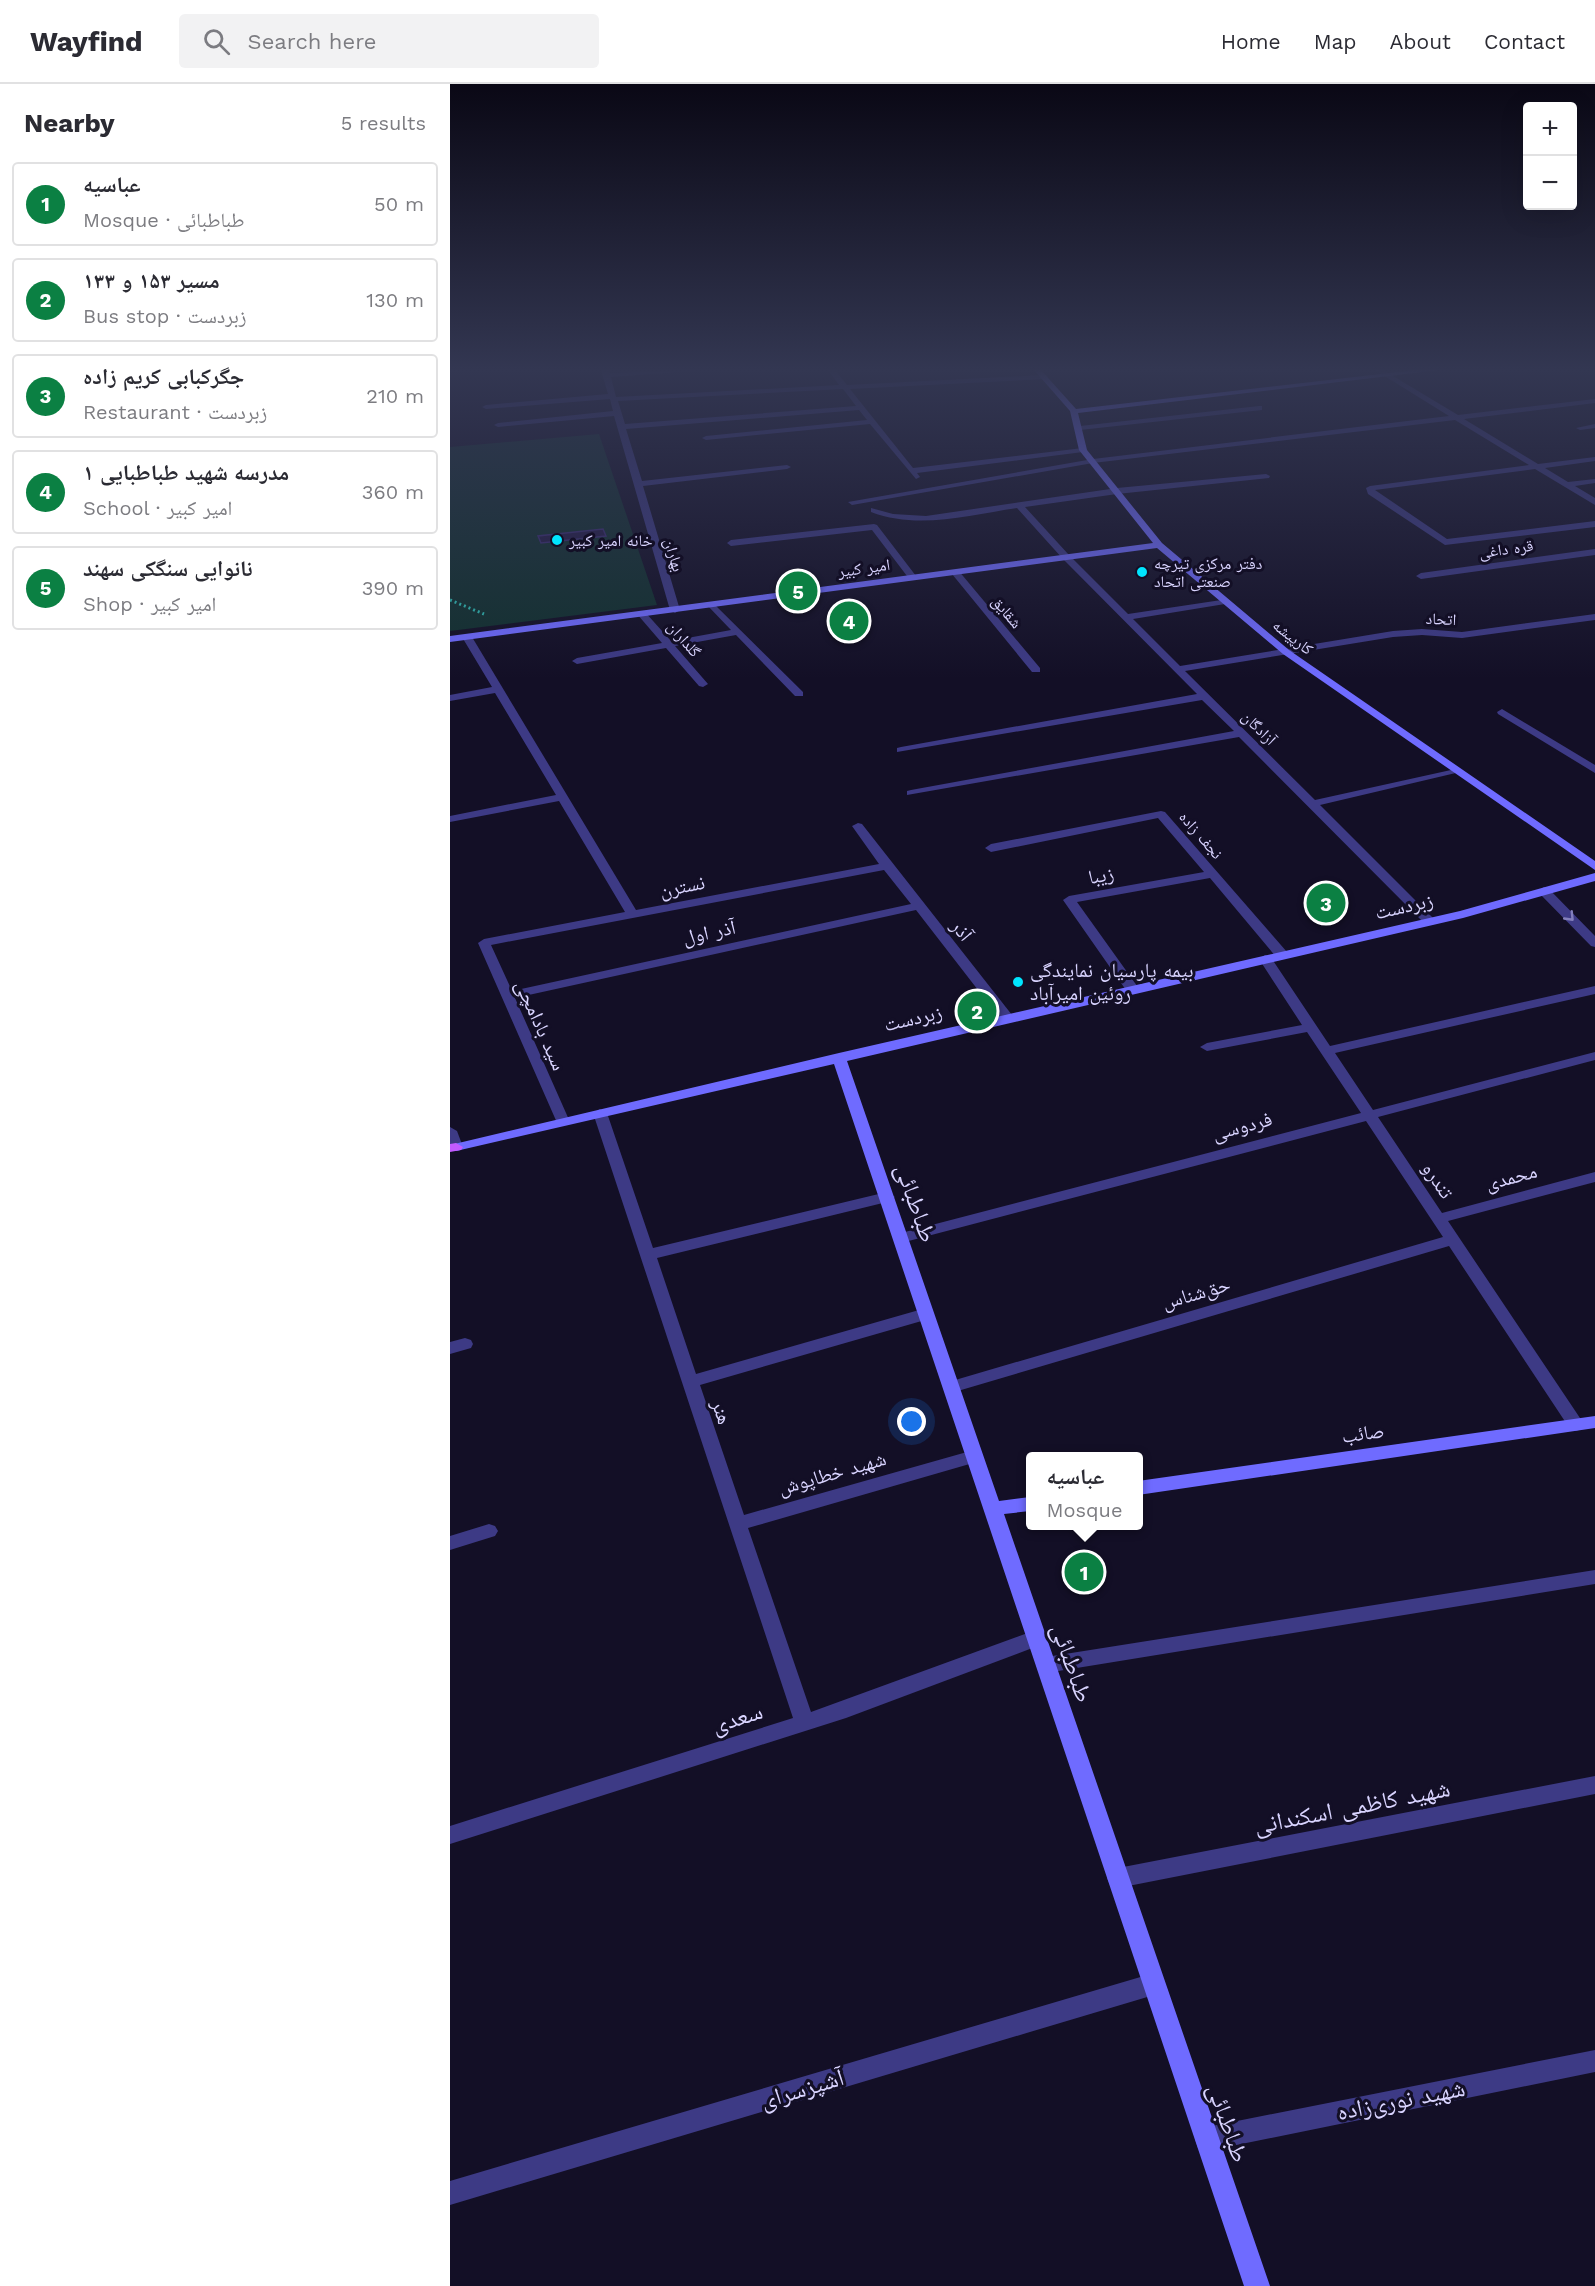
<!DOCTYPE html>
<html lang="en">
<head>
<meta charset="utf-8">
<style>
	:root { --surface:#fff; --page:#f2f2f3; --text:#2b2b33; --muted:#7c7c81; --line:#e1e1e2; --accent:#0b8043 }
	body { margin:0; font-family:"Work Sans","Noto Naskh Arabic",sans-serif; background:var(--page); color:var(--text) }
	.controls { position:absolute; right:18px; top:18px; display:grid; overflow:hidden; border-radius:6px; box-shadow:0 6px 24px #0002 }
	.controls button { width:54px; height:54px; display:grid; place-items:center; padding:0; border:0; border-bottom:2px solid var(--line); background:var(--surface); color:var(--text); font:30px sans-serif }
	.you { position:absolute; left:462px; top:1338px; width:21px; height:21px; margin:-15px; border:4px solid #fff; border-radius:50%; background:#1a73e8; box-shadow:0 0 0 9px #1a73e833 }
	.badge { display:grid; place-items:center; width:39px; height:39px; border-radius:50%; background:var(--accent); color:#fff; font-size:20px; font-weight:700 }
	.pin { position:absolute; translate:-50% -50%; border:3px solid #fff; box-shadow:0 2px 6px #0006 }
	.popup { position:absolute; left:576px; top:1368px; width:117px; height:78px; box-sizing:border-box; display:grid; place-content:center; border-radius:6px; background:var(--surface); filter:drop-shadow(0 2px 4px #0005); font-size:20px; white-space:nowrap; color:var(--muted) }
	.popup b { font-size:22px; color:var(--text) }
	.popup::after { content:''; position:absolute; left:50%; top:100%; margin-left:-12px; border:12px solid transparent; border-top-color:var(--surface) }
	.list { margin:0; padding:0; list-style:none }
	h2 { display:flex; justify-content:space-between; align-items:center; height:78px; margin:0; padding:0 24px; font-size:26px }
	h2 small { font-size:20px; font-weight:400; color:var(--muted) }
	.list li { display:grid; grid-template-columns:39px 1fr auto; gap:18px; align-items:center; box-sizing:border-box; height:84px; margin:0 12px 12px; padding:0 12px; border:2px solid var(--line); border-radius:6px }
	.list b { display:block; font-size:22px; white-space:nowrap }
	.list p { margin:0; font-size:20px; white-space:nowrap; color:var(--muted) }
	.list em { font-size:20px; font-style:normal; color:var(--muted) }
	.icon { flex:none; width:33px; height:33px; fill:none; stroke:currentColor; stroke-width:2; stroke-linecap:round; stroke-linejoin:round }
	.map { position:relative; flex:none; width:1145px; height:2202px; overflow:hidden }
	header { display:flex; align-items:center; gap:36px; box-sizing:border-box; height:84px; padding:0 30px; background:var(--surface); border-bottom:2px solid var(--line) }
	header strong { font-size:28px }
	nav { display:flex; gap:33px; margin-inline-start:auto; font-size:21px }
	.search { width:420px; height:54px; background:var(--page); display:flex; align-items:center; gap:15px; box-sizing:border-box; padding:0 21px; border-radius:6px; color:var(--muted); font-size:22px }
	main { display:flex }
	aside { flex:1; background:var(--surface) }
	.map>svg:first-child { display:block }
	.green { fill:#12302f }
	.building { fill:#241b47; stroke:#3b2d73; stroke-width:1.5 }
	.lines { fill:none; stroke-linecap:round; stroke-linejoin:round }
	.path { stroke:#2fb8b0; stroke-width:3; stroke-dasharray:2 3; stroke-linecap:butt }
	.street { fill:#3d3a85; fill-rule:evenodd }
	.secondary { fill:#6f6bff; fill-rule:evenodd }
	.primary { fill:#c25bff; fill-rule:evenodd }
	.oneway { stroke:#837fbc }
	.poi-dot { fill:#00e5ff; stroke:#130f26; stroke-width:2 }
	.labels { text-anchor:middle; dominant-baseline:central; stroke-width:6; stroke-linejoin:round; paint-order:stroke }
	.far-poi-label { font-size:16px; fill:#d9d4ff; stroke:#130f26; text-anchor:start }
	.far-street-label { font-size:16px; fill:#d9d4ff; stroke:#130f26 }
	.street-label { font-size:20px; fill:#d9d4ff; stroke:#130f26 }
	.poi-label { font-size:20px; fill:#d9d4ff; stroke:#130f26; text-anchor:start }
	.near-street-label { font-size:24px; fill:#d9d4ff; stroke:#130f26 }
</style>
</head>
<body>
<header>
<strong>Wayfind</strong>
<div class="search"><svg class="icon" aria-label="search" viewBox="0 0 24 24"><circle cx="10" cy="10" r="6"/><path d="M15 15l6 6"/></svg>Search here</div>
<nav><a>Home</a><a>Map</a><a>About</a><a>Contact</a></nav>
</header>
<main>
<aside>
<h2>Nearby<small>5 results</small></h2>
<ul class="list">
<li><span class="badge">1</span><div><b>عباسیه</b><p>Mosque · طباطبائی</p></div><em>50 m</em></li>
<li><span class="badge">2</span><div><b>مسیر ۱۵۳ و ۱۳۳</b><p>Bus stop · زبردست</p></div><em>130 m</em></li>
<li><span class="badge">3</span><div><b>جگرکبابی کریم زاده</b><p>Restaurant · زبردست</p></div><em>210 m</em></li>
<li><span class="badge">4</span><div><b>مدرسه شهید طباطبایی ۱</b><p>School · امیر کبیر</p></div><em>360 m</em></li>
<li><span class="badge">5</span><div><b>نانوایی سنگکی سهند</b><p>Shop · امیر کبیر</p></div><em>390 m</em></li>
</ul>
</aside>
<div class="map">
<svg width="1145" height="2202" viewBox="0 0 1145 2202">
	<rect width="100%" height="100%" fill="#130f26"/>
	<!-- green -->
	<path class="green" d="M 149,350 L 207,521 L 0,547 L 0,363 Z"/>
	<!-- building -->
	<path class="building" d="M 153,445 L 156,452 L 91,459 L 88,452 Z"/>
	<g class="lines">
		<!-- path -->
		<path class="path" d="M 0,516 L 34,530"/>
		<!-- street -->
		<path class="street" d="M 151,286 L 159,286 L 159,289 L 255,286 L 161,293 L 166,313 L 389,301 L 378,286 L 385,286 L 397,301 L 593,291 L 596,295 L 400,305 L 463,384 L 633,364 L 637,366 L 633,368 L 467,389 L 470,393 L 466,395 L 420,340 L 256,356 L 252,354 L 256,352 L 417,336 L 409,326 L 176,345 L 192,397 L 337,381 L 341,383 L 337,385 L 193,402 L 230,526 L 225,529 L 220,526 L 164,332 L 48,343 L 44,341 L 48,339 L 163,327 L 160,315 L 36,325 L 32,323 L 36,321 L 158,310 ZM 393,305 L 406,322 L 175,340 L 168,317 Z
			M 925,286 L 933,286 L 1008,331 L 1145,315 L 1145,319 L 1014,335 L 1088,380 L 1145,373 L 1145,377 L 1095,384 L 1118,398 L 1145,395 L 1145,399 L 1125,402 L 1145,414 L 1145,421 L 1085,385 L 925,406 L 997,455 L 1145,437 L 1145,443 L 995,461 L 918,410 L 916,404 L 920,402 L 1079,381 L 1005,336 L 643,379 L 402,421 L 398,418 L 643,375 L 999,332 Z
			M 809,322 L 812,322 L 812,326 L 630,346 L 626,344 L 630,342 Z
			M 1145,340 L 1145,344 L 1130,346 L 1126,344 Z
			M 816,390 L 820,392 L 819,394 L 667,410 L 575,423 L 619,471 L 678,530 L 778,515 L 778,519 L 775,520 L 683,535 L 730,582 L 943,547 L 972,545 L 1012,548 L 1145,530 L 1145,536 L 1012,554 L 972,551 L 943,553 L 735,587 L 865,716 L 1010,684 L 1010,688 L 870,721 L 983,834 L 985,837 L 983,840 L 975,840 L 789,653 L 457,711 L 457,707 L 461,706 L 784,647 L 752,616 L 447,668 L 447,664 L 451,663 L 747,610 L 613,475 L 567,424 C 519,431 468,446 421,428 L 421,424 L 443,430 L 476,432 L 667,404 Z
			M 424,440 L 427,441 L 466,492 L 466,496 L 460,496 L 422,446 L 281,462 L 277,459 L 281,456 Z
			M 1145,465 L 1145,471 L 971,495 L 966,492 L 971,489 Z
			M 502,486 L 508,486 L 590,584 L 590,588 L 582,588 L 502,490 Z
			M 262,518 L 353,608 L 353,612 L 345,612 L 286,551 L 225,562 L 258,600 L 253,603 L 249,602 L 216,564 L 127,580 L 122,577 L 127,574 L 212,559 L 187,530 L 192,527 L 195,528 L 221,557 L 281,546 L 257,521 Z
			M 17,550 L 22,553 L 186,826 L 429,780 L 402,742 L 408,739 L 412,740 L 562,931 L 564,934 L 562,937 L 552,937 L 466,826 L 65,914 L 120,1038 L 118,1041 L 108,1041 L 28,859 L 34,855 L 175,828 L 109,717 L 0,738 L 0,732 L 106,711 L 45,609 L 0,617 L 0,611 L 42,603 L 12,553 ZM 434,786 L 461,820 L 62,907 L 41,861 Z
			M 1052,625 L 1145,681 L 1145,689 L 1048,630 L 1047,628 Z
			M 711,727 L 715,728 L 837,868 L 838,871 L 837,874 L 827,874 L 760,794 L 627,818 L 690,906 L 688,909 L 678,909 L 613,816 L 619,812 L 754,788 L 708,734 L 541,768 L 535,764 L 541,760 Z
			M 1094,803 L 1098,804 L 1145,852 L 1145,863 L 1141,862 L 1090,810 L 1088,807 Z
			M 815,871 L 820,872 L 880,962 L 1145,902 L 1145,910 L 885,969 L 923,1026 L 1145,968 L 1145,976 L 928,1033 L 992,1129 L 1145,1088 L 1145,1098 L 998,1137 L 1132,1337 L 1135,1341 L 1132,1345 L 1126,1347 L 1120,1345 L 999,1162 L 501,1309 L 495,1307 L 493,1303 L 495,1299 L 993,1153 L 916,1037 L 451,1159 L 443,1154 L 451,1149 L 911,1029 L 857,948 L 757,967 L 750,963 L 757,959 L 852,941 L 809,875 Z
			M 150,1025 L 157,1029 L 203,1164 L 437,1108 L 445,1113 L 437,1118 L 207,1174 L 246,1290 L 476,1224 L 482,1226 L 484,1230 L 482,1234 L 250,1301 L 294,1431 L 524,1366 L 530,1367 L 533,1372 L 530,1377 L 298,1444 L 361,1628 L 586,1546 L 593,1548 L 596,1554 L 593,1560 L 396,1634 L 0,1760 L 0,1742 L 343,1634 L 143,1029 Z
			M 0,1043 L 7,1047 L 13,1063 L 11,1066 L 6,1067 L 0,1065 Z
			M 15,1254 L 21,1256 L 23,1260 L 21,1264 L 0,1270 L 0,1258 Z
			M 39,1440 L 45,1442 L 48,1447 L 45,1452 L 0,1466 L 0,1452 Z
			M 1145,1486 L 1145,1500 L 596,1589 L 589,1587 L 586,1581 L 589,1575 L 596,1573 Z
			M 1145,1692 L 1145,1710 L 668,1804 L 660,1801 L 657,1794 L 660,1787 L 668,1784 Z
			M 704,1889 L 712,1892 L 715,1900 L 712,1908 L 704,1911 L 0,2121 L 0,2097 Z
			M 1145,1966 L 1145,1988 L 757,2067 L 748,2064 L 745,2055 L 748,2046 L 757,2043 Z"/>
		<!-- secondary -->
		<path class="secondary" d="M 584,286 L 591,286 L 626,325 L 965,286 L 989,286 L 628,329 L 637,366 L 712,459 L 839,566 L 1145,777 L 1145,786 L 833,570 L 707,464 L 0,558 L 0,552 L 703,459 L 629,366 L 620,327 Z
			M 1145,789 L 1145,797 L 1013,834 L 397,977 L 549,1417 L 580,1413 L 580,1427 L 554,1430 L 820,2202 L 794,2202 L 384,980 L 6,1067 L 1,1066 L 0,1061 L 389,969 L 1010,827 Z
			M 1145,1332 L 1145,1344 L 688,1411 L 688,1397 Z"/>
		<!-- primary -->
		<path class="primary" d="M 6,1059 L 13,1063 L 11,1066 L 0,1068 L 0,1060 Z"/>
	</g>
	<!-- one-way arrows -->
	<defs><path id="oneway-chevron" d="M-2-3.5L2.5 0L-2 3.5" fill="none" stroke-width="1.6" stroke-linecap="round" stroke-linejoin="round" transform="scale(1.5)"/></defs>
	<use class="oneway" href="#oneway-chevron" transform="translate(1120 833) rotate(46)"/>
	<!-- sky -->
	<linearGradient id="sky" x2="0" y2="1"><stop stop-color="#0a0815"/><stop offset="0.48" stop-color="#333752"/><stop offset="1" stop-color="#333752" stop-opacity="0"/></linearGradient>
	<rect width="1145" height="595" fill="url(#sky)"/>
	<!-- markers -->
	<g class="poi-dot">
		<circle cx="107" cy="456" r="6"/>
		<circle cx="692" cy="488" r="6"/>
		<circle cx="568" cy="898" r="6"/>
	</g>
	<g class="labels">
		<!-- far-poi labels -->
		<g class="far-poi-label">
			<text x="119" y="456">خانه امیر کبیر</text>
			<text x="704" y="479">دفتر مرکزی تیرچه<tspan x="704" dy="18">صنعتی اتحاد</tspan></text>
		</g>
		<!-- far-street labels -->
		<g class="far-street-label">
			<text transform="translate(1056 465) rotate(-8)">قره داغی</text>
			<text transform="translate(224 471) rotate(74)">بهاران</text>
			<text transform="translate(414 484) rotate(-8)">امیر کبیر</text>
			<text transform="translate(557 528) rotate(50)">شقایق</text>
			<text transform="translate(991 535) rotate(3)">اتحاد</text>
			<text transform="translate(843 553) rotate(38)">کارپیشه</text>
			<text transform="translate(234 555) rotate(49)">گلداران</text>
			<text transform="translate(809 644) rotate(45)">آزادگان</text>
			<text transform="translate(751 751) rotate(49)">نجف زاده</text>
		</g>
		<!-- street labels -->
		<g class="street-label">
			<text transform="translate(651 791) rotate(-11)">زیبا</text>
			<text transform="translate(232 802) rotate(-11)">نسترن</text>
			<text transform="translate(954 822) rotate(-13)">زبردست</text>
			<text transform="translate(512 846) rotate(52)">آذر</text>
			<text transform="translate(259 848) rotate(-12)">آذر اول</text>
			<text transform="translate(463 934) rotate(-13)">زبردست</text>
			<text transform="translate(91 941) rotate(66)">سید بادامچی</text>
			<text transform="translate(792 1042) rotate(-15)">فردوسی</text>
			<text transform="translate(1061 1093) rotate(-15)">محمدی</text>
			<text transform="translate(988 1096) rotate(56)">تندرو</text>
			<text transform="translate(746 1209) rotate(-16)">حق‌شناس</text>
			<text transform="translate(272 1328) rotate(72)">هنر</text>
			<text transform="translate(913 1349) rotate(-8)">صائب</text>
			<text transform="translate(382 1389) rotate(-16)">شهید خطاپوش</text>
		</g>
		<!-- poi labels -->
		<g class="poi-label">
			<text x="580" y="886">بیمه پارسیان نمایندگی<tspan x="580" dy="23">روئین امیرآباد</tspan></text>
		</g>
		<!-- near-street labels -->
		<g class="near-street-label">
			<text transform="translate(466 1119) rotate(71)">طباطبائی</text>
			<text transform="translate(622 1579) rotate(71)">طباطبائی</text>
			<text transform="translate(287 1634) rotate(-18)">سعدی</text>
			<text transform="translate(902 1723) rotate(-11)">شهید کاظمی اسکندانی</text>
			<text transform="translate(352 2005) rotate(-17)">آشپزسرای</text>
			<text transform="translate(951 2016) rotate(-11)">شهید نوری‌زاده</text>
			<text transform="translate(778 2039) rotate(71)">طباطبائی</text>
		</g>
	</g>
</svg>
<div class="controls">
<button>+</button>
<button>−</button>
</div>
<div class="you"></div>
<div class="pin badge" style="left:634px;top:1488px">1</div>
<div class="popup"><b>عباسیه</b>Mosque</div>
<div class="pin badge" style="left:527px;top:927px">2</div>
<div class="pin badge" style="left:876px;top:819px">3</div>
<div class="pin badge" style="left:399px;top:537px">4</div>
<div class="pin badge" style="left:348px;top:507px">5</div>
</div>
</main>
</body>
</html>
